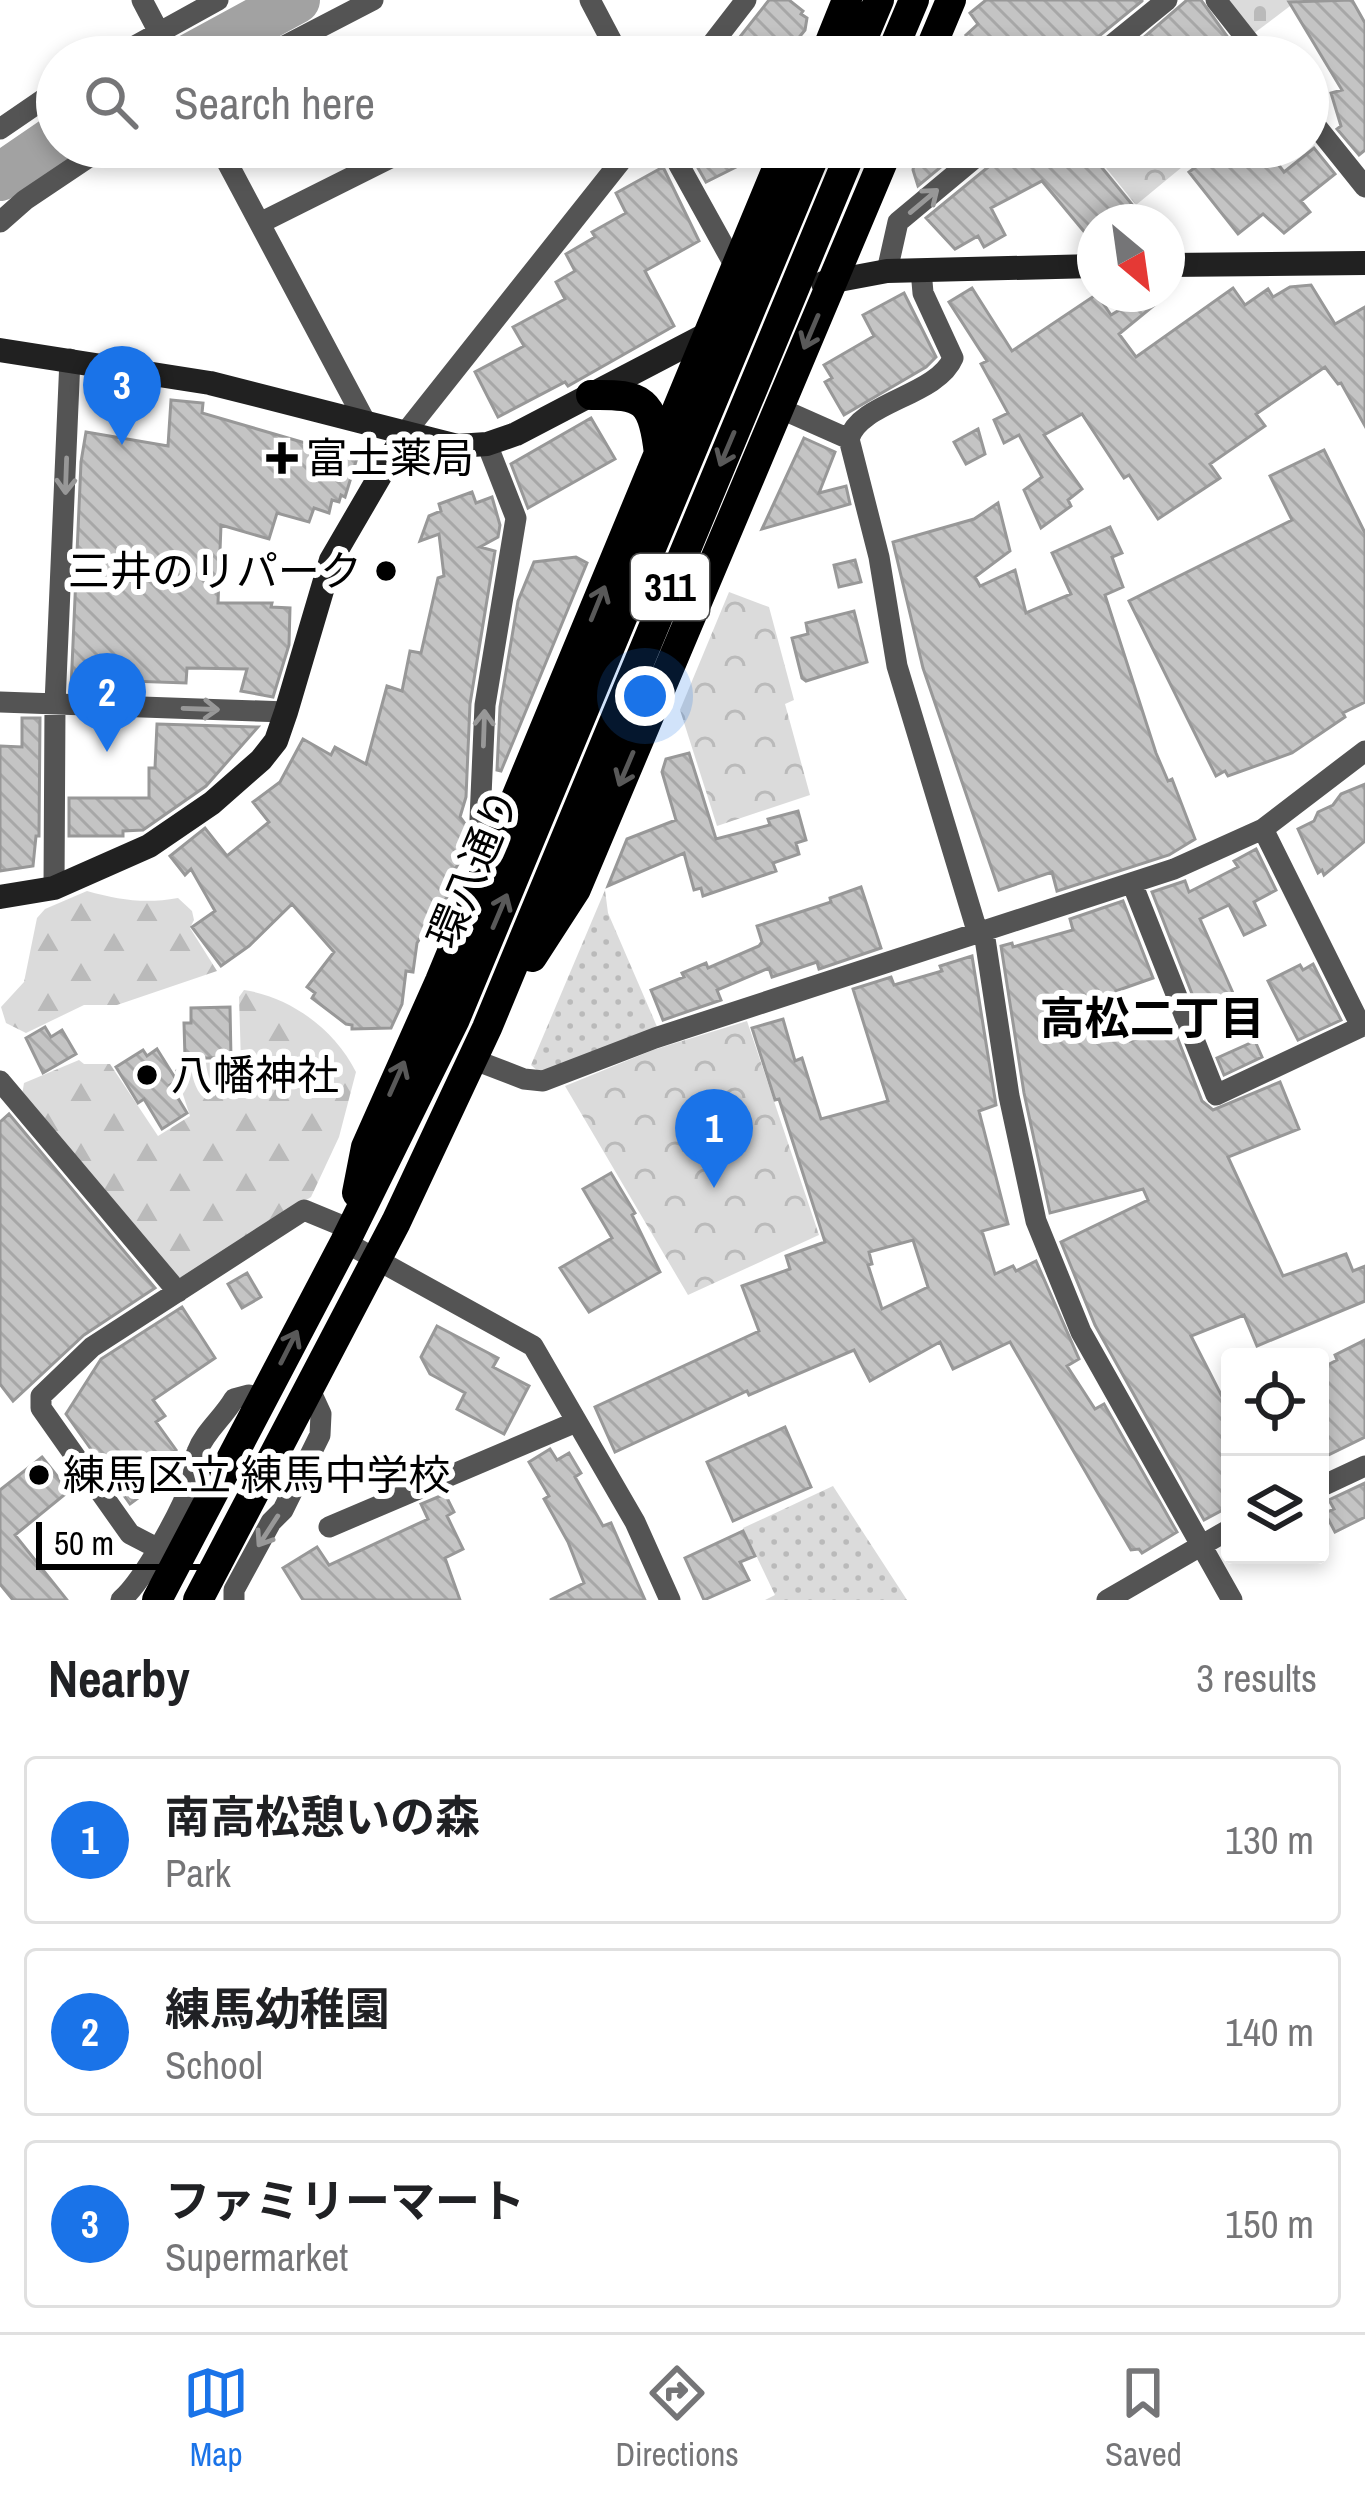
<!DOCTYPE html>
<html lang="en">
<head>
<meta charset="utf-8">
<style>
	:root { --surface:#fff; --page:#f2f2f2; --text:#202124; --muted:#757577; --line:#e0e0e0; --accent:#1a73e8 }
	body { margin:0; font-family:"Archivo Narrow","Noto Sans JP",sans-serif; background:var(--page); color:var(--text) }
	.controls { position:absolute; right:36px; bottom:36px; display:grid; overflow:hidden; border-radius:12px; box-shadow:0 6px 18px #0003 }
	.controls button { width:108px; height:108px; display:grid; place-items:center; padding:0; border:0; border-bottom:3px solid var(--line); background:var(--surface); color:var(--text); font:60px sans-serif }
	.compass { position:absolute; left:1077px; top:204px; width:108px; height:108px; border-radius:50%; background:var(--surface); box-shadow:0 6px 18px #0003; rotate:151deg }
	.scale { position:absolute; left:36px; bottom:30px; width:195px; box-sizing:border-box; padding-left:12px; border:6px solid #000; border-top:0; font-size:33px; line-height:42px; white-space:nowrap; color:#000; -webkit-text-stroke:9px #fff; paint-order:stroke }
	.you { position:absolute; left:645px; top:696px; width:42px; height:42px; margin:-30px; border:9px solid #fff; border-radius:50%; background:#1a73e8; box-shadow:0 0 0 18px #1a73e833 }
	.badge { display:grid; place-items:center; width:78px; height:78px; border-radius:50%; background:var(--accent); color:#fff; font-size:39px; font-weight:700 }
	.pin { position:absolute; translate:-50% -99px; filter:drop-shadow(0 3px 6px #0008) }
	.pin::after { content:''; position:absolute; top:63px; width:42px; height:36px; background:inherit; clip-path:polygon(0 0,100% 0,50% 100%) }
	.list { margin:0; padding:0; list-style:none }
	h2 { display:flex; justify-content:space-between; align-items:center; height:156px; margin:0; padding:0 48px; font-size:51px }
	h2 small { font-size:39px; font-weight:400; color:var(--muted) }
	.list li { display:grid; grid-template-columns:78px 1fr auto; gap:36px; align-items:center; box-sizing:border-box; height:168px; margin:0 24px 24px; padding:0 24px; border:3px solid var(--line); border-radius:12px }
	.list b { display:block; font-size:45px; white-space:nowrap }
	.list p { margin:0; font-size:39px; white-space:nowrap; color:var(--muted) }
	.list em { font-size:39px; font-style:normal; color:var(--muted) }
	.icon { flex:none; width:66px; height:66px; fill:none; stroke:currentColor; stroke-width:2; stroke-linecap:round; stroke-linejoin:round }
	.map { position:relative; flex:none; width:1365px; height:1600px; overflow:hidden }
	.search { position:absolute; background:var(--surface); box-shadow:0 6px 18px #0003; left:36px; right:36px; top:36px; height:132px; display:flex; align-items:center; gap:30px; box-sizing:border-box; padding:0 42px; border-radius:66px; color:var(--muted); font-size:45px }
	.sheet { height:732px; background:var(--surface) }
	nav { display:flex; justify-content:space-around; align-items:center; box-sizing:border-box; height:168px; border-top:3px solid var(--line); background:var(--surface); font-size:33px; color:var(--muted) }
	nav a { display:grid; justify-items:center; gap:6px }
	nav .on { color:var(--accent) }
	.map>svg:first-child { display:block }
	.forest { fill:url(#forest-firs) }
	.cemetery { fill:url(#cemetery-stones) }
	.park { fill:url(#park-crowns) }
	.garden { fill:url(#garden-dots) }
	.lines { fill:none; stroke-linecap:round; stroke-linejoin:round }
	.river { stroke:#a2a2a2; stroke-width:48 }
	.building { fill:url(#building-back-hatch); stroke:#989898; stroke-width:3; fill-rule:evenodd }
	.street { stroke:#545454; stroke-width:21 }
	.secondary { stroke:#212121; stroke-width:24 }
	.primary { stroke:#000; stroke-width:30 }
	.oneway { stroke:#989898 }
	.oneway2 { stroke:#595959 }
	.poi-dot { fill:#000; stroke:#fff; stroke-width:4.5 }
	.labels { text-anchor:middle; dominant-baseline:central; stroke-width:12; stroke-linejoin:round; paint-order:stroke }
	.shield { fill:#fff; stroke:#4c4c4c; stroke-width:3 }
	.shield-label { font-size:39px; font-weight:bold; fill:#000 }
	.poi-label { font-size:42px; fill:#000; stroke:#fff; text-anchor:start }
	.street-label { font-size:42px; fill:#000; stroke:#fff }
	.neighbourhood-label { font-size:45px; font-weight:bold; fill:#000; stroke:#fff }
</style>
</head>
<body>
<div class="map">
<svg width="1365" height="1600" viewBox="0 0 1365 1600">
	<defs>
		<pattern id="forest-firs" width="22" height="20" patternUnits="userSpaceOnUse" patternTransform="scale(3)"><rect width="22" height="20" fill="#dbdbdb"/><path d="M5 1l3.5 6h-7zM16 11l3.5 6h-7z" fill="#bababa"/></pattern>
		<pattern id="cemetery-stones" width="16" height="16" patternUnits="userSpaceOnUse" patternTransform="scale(3)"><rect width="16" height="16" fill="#dbdbdb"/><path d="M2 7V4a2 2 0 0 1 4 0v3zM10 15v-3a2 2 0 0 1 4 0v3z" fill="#bababa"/></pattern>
		<pattern id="park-crowns" width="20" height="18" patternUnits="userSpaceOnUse" patternTransform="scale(3)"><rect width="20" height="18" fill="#dbdbdb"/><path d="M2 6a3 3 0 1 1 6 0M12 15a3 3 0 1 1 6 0" fill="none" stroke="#bababa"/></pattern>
		<pattern id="garden-dots" width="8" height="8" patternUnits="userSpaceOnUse" patternTransform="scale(3)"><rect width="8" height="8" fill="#dbdbdb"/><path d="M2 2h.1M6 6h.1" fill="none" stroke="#bababa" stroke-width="1.8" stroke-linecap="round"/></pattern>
		<pattern id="building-back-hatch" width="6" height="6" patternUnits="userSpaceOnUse" patternTransform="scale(3)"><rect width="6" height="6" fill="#c4c4c4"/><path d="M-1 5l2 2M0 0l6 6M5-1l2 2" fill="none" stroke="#a7a7a7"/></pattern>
	</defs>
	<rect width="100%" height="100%" fill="#fff"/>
	<!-- forest -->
	<path class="forest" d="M 87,891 C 119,900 145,904 178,898 L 192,911 L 194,920 L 190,928 L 217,971 L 117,1005 L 84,1005 L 26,1033 L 6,1023 L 1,1007 L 24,982 L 37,918 L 45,909 Z
		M 244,990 C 291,997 335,1030 356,1072 L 339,1137 L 311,1197 L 185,1277 L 175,1277 L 22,1095 L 24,1083 L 79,1060 L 84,1064 L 110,1064 L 158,1136 L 190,1116 L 175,1070 L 186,1063 L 241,1062 L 239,997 Z"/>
	<!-- cemetery -->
	<path class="cemetery" d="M 1228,0 L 1298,0 L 1253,34 Z"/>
	<!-- park -->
	<path class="park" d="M 1089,147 L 1184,147 L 1193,158 L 1136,205 Z
		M 729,592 L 769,607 L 794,700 L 785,704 L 810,795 L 717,826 L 680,710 Z
		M 747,1021 L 819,1235 L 688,1295 L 565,1086 L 653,1050 Z"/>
	<!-- garden -->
	<path class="garden" d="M 605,890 L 608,913 L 658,1029 L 540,1073 L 531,1065 Z
		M 833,1486 L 907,1600 L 765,1600 L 775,1595 L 743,1528 Z"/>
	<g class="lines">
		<!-- river -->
		<path class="river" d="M 191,57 L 296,0
			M 0,177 L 57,138"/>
	</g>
	<!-- building -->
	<path class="building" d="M 769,0 L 789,0 L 803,11 L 801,14 L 807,18 L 805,30 L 783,57 L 724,57 Z
		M 986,0 L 1142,0 L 1142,1 L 1088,45 L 1082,57 L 966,57 L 977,46 L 966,35 L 978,24 L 970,13 Z
		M 1187,0 L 1201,0 L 1242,57 L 1121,57 Z
		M 1352,0 L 1365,23 L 1365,150 L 1359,155 L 1337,129 L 1341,126 L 1331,93 L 1342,90 L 1289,2 Z
		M 686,147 L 765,147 L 762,154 L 706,182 Z
		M 917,147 L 965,147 L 918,186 L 913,170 Z
		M 1003,147 L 1085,147 L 1135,208 L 1118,222 L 1095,222 L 1095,228 L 1087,235 L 1042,181 L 991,208 L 1005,235 L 984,247 L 978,236 L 955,249 L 926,218 L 998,159 Z
		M 1194,147 L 1265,147 L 1284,172 L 1314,148 L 1335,174 L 1301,201 L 1310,212 L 1284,233 L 1263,214 L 1238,234 L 1189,172 L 1205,160 Z
		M 663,167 L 699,241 L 645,271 L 674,326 L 568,386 L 565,382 L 498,417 L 475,372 L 524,346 L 513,327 L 565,299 L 556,282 L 575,271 L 566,254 L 595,237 L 592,232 L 626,213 L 616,193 Z
		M 1311,285 L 1335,324 L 1365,307 L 1365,426 L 1341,383 L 1338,384 L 1325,367 L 1256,414 L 1265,426 L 1210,464 L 1220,478 L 1158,519 L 1129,475 L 1124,478 L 1082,414 L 1044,435 L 1082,489 L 1068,500 L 1071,506 L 1041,528 L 1024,490 L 1042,477 L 1019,435 L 1004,443 L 994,420 L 1008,413 L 981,364 L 987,361 L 949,302 L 972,288 L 1012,351 L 1097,294 L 1111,315 L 1146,294 L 1160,294 L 1163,298 L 1119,334 L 1136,357 L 1233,288 L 1245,305 L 1268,289 L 1273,297 L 1290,287 Z
		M 904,293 L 936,357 L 926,367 L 844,415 L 825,382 L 832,378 L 824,365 L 874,336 L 863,315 Z
		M 171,400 L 203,403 L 202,413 L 357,458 L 345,497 L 341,495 L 339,502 L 332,500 L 329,513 L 314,508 L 309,522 L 277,513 L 269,539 L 221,525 L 218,603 L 272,603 L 271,607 L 290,608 L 289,645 L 273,697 L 241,691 L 247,669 L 187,668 L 186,683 L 129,681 L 129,692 L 71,689 L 81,462 L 86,432 L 168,446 Z
		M 591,418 L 615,459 L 528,508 L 511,464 Z
		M 978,429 L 985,454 L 966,464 L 954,442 Z
		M 804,438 L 835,452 L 819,493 L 846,486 L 850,504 L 762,529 Z
		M 1324,450 L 1365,533 L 1365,702 L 1343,713 L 1345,717 L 1292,753 L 1228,776 L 1225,771 L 1216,776 L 1129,601 L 1292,520 L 1270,476 Z
		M 472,492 L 476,503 L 492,497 L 500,525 L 498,537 L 480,547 L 495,551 L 470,704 L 466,797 L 460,817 L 469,829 L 461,843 L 468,847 L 443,890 L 449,894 L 417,943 L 413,972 L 406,971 L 402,1004 L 391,1028 L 352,1029 L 352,1025 L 346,1024 L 312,998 L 315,993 L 307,987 L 334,952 L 292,904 L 249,946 L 221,966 L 192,927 L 215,911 L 191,869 L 185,875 L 170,856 L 205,828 L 227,856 L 269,822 L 253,802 L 280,782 L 303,739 L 331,755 L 335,747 L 366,764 L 387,686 L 402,691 L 410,651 L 421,653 L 438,578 L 444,576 L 439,534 L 420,541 L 429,516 L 441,511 L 439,504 Z
		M 998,503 L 1010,551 L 975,577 L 980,586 L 1015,570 L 1026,613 L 1071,594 L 1052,553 L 1110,527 L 1122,553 L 1112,557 L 1123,587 L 1105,595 L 1156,753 L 1168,781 L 1172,779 L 1195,839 L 1169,855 L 1057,891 L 1052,872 L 999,890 L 923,668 L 893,542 L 974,519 Z
		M 576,557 L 587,563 L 501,771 L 497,770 L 500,707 L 518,601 L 534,562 Z
		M 855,560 L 861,582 L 839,587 L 834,565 Z
		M 854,611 L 867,662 L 806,681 L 802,678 L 792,638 L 808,634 L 806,623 Z
		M 22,718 L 40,718 L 39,836 L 36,836 L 33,866 L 0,871 L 0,746 L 22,747 Z
		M 157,724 L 258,727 L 206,786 L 143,830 L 123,831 L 123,836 L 69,836 L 69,798 L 149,798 L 149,768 L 155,768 Z
		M 689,753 L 716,839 L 770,825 L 768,819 L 798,811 L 806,840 L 796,843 L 799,854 L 773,863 L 776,871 L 703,896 L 701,888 L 694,890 L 684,853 L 608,886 L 627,839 L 676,820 L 662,772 L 666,759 Z
		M 1365,784 L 1365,841 L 1324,875 L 1322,870 L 1318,873 L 1298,829 L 1314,821 L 1318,812 L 1333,805 L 1341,794 Z
		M 1256,849 L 1276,890 L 1254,902 L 1265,925 L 1244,935 L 1229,905 L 1200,919 L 1233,993 L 1196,1004 L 1152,892 L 1185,881 L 1189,892 L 1238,867 L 1234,861 Z
		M 861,887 L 881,948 L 819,969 L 817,962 L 772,977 L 769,968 L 717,990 L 721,1000 L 663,1020 L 651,990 L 684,977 L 682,973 L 706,963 L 708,968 L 759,946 L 762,942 L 757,926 L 831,902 L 830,898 Z
		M 1123,901 L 1153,978 L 1116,991 L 1130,1041 L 1174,1029 L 1202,1101 L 1213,1110 L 1280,1082 L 1299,1129 L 1228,1157 L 1283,1276 L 1346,1254 L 1353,1271 L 1365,1266 L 1365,1301 L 1257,1346 L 1244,1315 L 1191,1336 L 1230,1412 L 1230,1506 L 1204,1520 L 1095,1325 L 1061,1242 L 1148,1200 L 1143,1189 L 1050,1213 L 1024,1093 L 1001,946 L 1012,943 L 1013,947 L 1073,930 L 1070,919 Z
		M 972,956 L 996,1105 L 979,1111 L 1008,1224 L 982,1231 L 995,1274 L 1013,1266 L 1016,1271 L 1036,1261 L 1079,1359 L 1067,1366 L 1095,1409 L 1104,1404 L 1177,1532 L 1142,1553 L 1139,1549 L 1131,1550 L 1010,1342 L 953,1369 L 940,1342 L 870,1381 L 854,1350 L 749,1395 L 747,1391 L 615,1452 L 595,1407 L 759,1331 L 742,1286 L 790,1269 L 786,1256 L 825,1242 L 779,1099 L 775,1100 L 752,1028 L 783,1019 L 795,1061 L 802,1058 L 821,1119 L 888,1101 L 853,989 L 891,977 L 894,985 L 942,971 L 940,966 ZM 913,1240 L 928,1287 L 882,1309 L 868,1265 L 872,1264 L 869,1252 Z
		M 1313,964 L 1341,1020 L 1298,1040 L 1268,981 L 1300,965 L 1303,970 Z
		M 230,1007 L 231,1058 L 185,1058 L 184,1023 L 191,1023 L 191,1008 Z
		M 45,1027 L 51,1037 L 62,1030 L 76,1054 L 43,1073 L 26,1038 Z
		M 1255,1041 L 1262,1057 L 1224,1075 L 1217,1058 Z
		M 157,1049 L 177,1081 L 170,1085 L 187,1113 L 162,1129 L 144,1099 L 138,1103 L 116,1067 L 143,1050 L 147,1056 Z
		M 9,1114 L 155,1288 L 84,1335 L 13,1401 L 0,1384 L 0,1122 Z
		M 611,1173 L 635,1213 L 632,1215 L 660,1272 L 589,1312 L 560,1268 L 612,1238 L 583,1189 Z
		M 247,1273 L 261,1297 L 242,1308 L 228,1284 Z
		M 182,1307 L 215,1358 L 153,1400 L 165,1416 L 156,1422 L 176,1450 L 162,1460 L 167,1467 L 151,1478 L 156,1485 L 130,1504 L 66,1414 L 101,1359 Z
		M 437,1326 L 498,1358 L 493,1367 L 529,1386 L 504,1434 L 457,1409 L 465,1393 L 430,1374 L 421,1357 Z
		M 1365,1340 L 1365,1437 L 1320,1459 L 1320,1369 L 1337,1360 L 1335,1355 Z
		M 785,1427 L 811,1487 L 733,1521 L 707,1462 Z
		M 550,1449 L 557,1460 L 569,1453 L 581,1473 L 575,1477 L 603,1526 L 611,1523 L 645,1600 L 550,1600 L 584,1583 L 568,1542 L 544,1499 L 549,1496 L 529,1462 Z
		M 42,1457 L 69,1491 L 15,1535 L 67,1600 L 13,1600 L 0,1584 L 0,1490 Z
		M 1365,1483 L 1365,1517 L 1335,1532 L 1325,1513 L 1334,1509 L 1329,1500 Z
		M 445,1494 L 454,1512 L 447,1516 L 463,1549 L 445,1558 L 460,1600 L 303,1600 L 283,1568 L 317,1547 L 329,1565 L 428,1519 L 421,1504 Z
		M 743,1531 L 755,1556 L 740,1562 L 749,1580 L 704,1600 L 685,1558 Z"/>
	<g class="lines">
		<!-- street -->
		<path class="street" d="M 142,0 L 172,57
			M 590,0 L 620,57
			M 1216,0 L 1261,57
			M 115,57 L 218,0
			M 263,57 L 373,0
			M 591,57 L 614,45
			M 702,57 L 746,0
			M 1097,57 L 1167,0
			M 1308,116 L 1365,187
			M 0,129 L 57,90
			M 219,147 L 366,423
			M 669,147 L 736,268
			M 0,222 L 25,200 L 104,147
			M 260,223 L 412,147
			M 887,271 L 898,222 L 988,147
			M 779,408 L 849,439 C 859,402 937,396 953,358 L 923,293 L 921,270
			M 405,433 L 632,147
			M 849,439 L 879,557 L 897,666 L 978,934
			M 487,444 L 516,518 L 485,705 L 480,819 L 503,831
			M 0,702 L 286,712
			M 1263,829 L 1361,1026
			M 1132,883 L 1216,1095 L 1365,1025
			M 54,888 L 55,704 L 70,359
			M 984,932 L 1009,1096 L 1036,1221 L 1081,1332 L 1232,1600
			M 472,1059 L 524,1079 L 543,1081 L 655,1038 L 1174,869 L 1263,829 L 1365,751
			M 0,1081 L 178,1292
			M 345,1242 L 533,1346 L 635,1522 L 670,1600
			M 1320,1487 L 1365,1466
			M 329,1527 L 576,1422
			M 157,1548 L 130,1534 L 41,1408 L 41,1396 L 92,1347 L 304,1210 L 350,1229
			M 121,1600 C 144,1580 182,1510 192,1480 C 195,1471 193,1461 197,1452 C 205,1431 223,1418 234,1399 L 249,1395 L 263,1400
			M 234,1600 L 234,1590 L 271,1522 L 283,1510 L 320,1435 L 321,1414 L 309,1388
			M 1107,1600 L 1230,1529"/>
		<!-- secondary -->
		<path class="secondary" d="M 1167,265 L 1365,263
			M 823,283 L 887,271 L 1095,266
			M 0,350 L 210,383 L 457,446 L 487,444 L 516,434 L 719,328
			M 0,897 L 54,888 L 149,846 L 212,803 L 261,760 L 276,741 L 286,712 L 331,560 L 405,433"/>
		<!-- primary -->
		<path class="primary" d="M 824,57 L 847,0
			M 855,57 L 879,0
			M 890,57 L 914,0
			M 927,57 L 951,0
			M 591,395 C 644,394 653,400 659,454
			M 532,957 L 576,889 L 889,147
			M 357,1193 L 366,1147 L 440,981 L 786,147
			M 157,1600 L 345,1242 L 455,1019 L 818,147
			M 198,1600 L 396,1222 L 487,1028 L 853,147"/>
	</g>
	<!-- one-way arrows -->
	<defs><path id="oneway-shaft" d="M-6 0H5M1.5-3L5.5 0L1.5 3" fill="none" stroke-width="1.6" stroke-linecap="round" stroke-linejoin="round" transform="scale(3)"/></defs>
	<g class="oneway">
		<use href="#oneway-shaft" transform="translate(924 201) rotate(-40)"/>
		<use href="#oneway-shaft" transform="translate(66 476) rotate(92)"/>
		<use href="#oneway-shaft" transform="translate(201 709) rotate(2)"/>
		<use href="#oneway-shaft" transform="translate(484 728) rotate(-88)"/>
		<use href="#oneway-shaft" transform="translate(268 1531) rotate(123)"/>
	</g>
	<g class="oneway2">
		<use href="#oneway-shaft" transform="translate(811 332) rotate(113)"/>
		<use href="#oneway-shaft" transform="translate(727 449) rotate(113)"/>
		<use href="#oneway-shaft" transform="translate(598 603) rotate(-68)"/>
		<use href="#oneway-shaft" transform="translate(626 769) rotate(113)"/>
		<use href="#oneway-shaft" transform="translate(500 911) rotate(-67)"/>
		<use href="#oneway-shaft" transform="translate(397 1078) rotate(-66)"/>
		<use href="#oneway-shaft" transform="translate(289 1347) rotate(-63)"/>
	</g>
	<!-- markers -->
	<g class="poi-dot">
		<path d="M276 440h12v12h12v12h-12v12h-12v-12h-12v-12h12z"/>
		<circle cx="386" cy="571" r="12"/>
		<circle cx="147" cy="1075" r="12"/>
		<circle cx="39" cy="1475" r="12"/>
	</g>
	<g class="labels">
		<!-- shield labels -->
		<rect class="shield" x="631" y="554" width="78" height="66" rx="9"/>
		<g class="shield-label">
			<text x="670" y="587">311</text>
		</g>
		<!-- poi labels -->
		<g class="poi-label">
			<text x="306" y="458">富士薬局</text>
			<text x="362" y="571" text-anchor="end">三井のリパーク</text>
			<text x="171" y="1075">八幡神社</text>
			<text x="63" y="1475">練馬区立 練馬中学校</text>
		</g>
		<!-- street labels -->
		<g class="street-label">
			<text transform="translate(473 868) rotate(-67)">環八通り</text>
		</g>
		<!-- neighbourhood labels -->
		<g class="neighbourhood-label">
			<text x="1152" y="1017">高松二丁目</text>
		</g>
	</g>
</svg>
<div class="controls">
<button><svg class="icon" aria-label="locate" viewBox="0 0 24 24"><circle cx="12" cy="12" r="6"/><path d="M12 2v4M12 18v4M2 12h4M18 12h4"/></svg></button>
<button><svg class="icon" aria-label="layers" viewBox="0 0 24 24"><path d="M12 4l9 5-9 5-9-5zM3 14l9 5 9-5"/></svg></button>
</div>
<svg class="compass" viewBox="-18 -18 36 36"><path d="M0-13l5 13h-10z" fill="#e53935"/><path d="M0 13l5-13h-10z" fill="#757577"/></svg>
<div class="scale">50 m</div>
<div class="you"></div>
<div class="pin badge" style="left:714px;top:1188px">1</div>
<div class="pin badge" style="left:107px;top:752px">2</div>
<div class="pin badge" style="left:122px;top:445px">3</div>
<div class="search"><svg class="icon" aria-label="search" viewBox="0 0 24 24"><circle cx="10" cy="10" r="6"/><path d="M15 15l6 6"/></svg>Search here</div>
</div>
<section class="sheet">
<h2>Nearby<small>3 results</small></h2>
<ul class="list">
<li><span class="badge">1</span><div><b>南高松憩いの森</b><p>Park</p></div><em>130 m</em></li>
<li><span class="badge">2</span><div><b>練馬幼稚園</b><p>School</p></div><em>140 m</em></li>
<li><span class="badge">3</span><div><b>ファミリーマート</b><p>Supermarket</p></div><em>150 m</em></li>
</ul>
</section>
<nav>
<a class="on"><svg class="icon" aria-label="map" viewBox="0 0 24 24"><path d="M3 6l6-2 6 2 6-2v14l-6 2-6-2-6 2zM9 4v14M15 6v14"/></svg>Map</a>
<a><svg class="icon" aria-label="directions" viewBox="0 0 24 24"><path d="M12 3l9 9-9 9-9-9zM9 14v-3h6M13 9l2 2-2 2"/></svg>Directions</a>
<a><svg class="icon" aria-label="saved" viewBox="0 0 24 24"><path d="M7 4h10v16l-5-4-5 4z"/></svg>Saved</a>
</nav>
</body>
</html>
